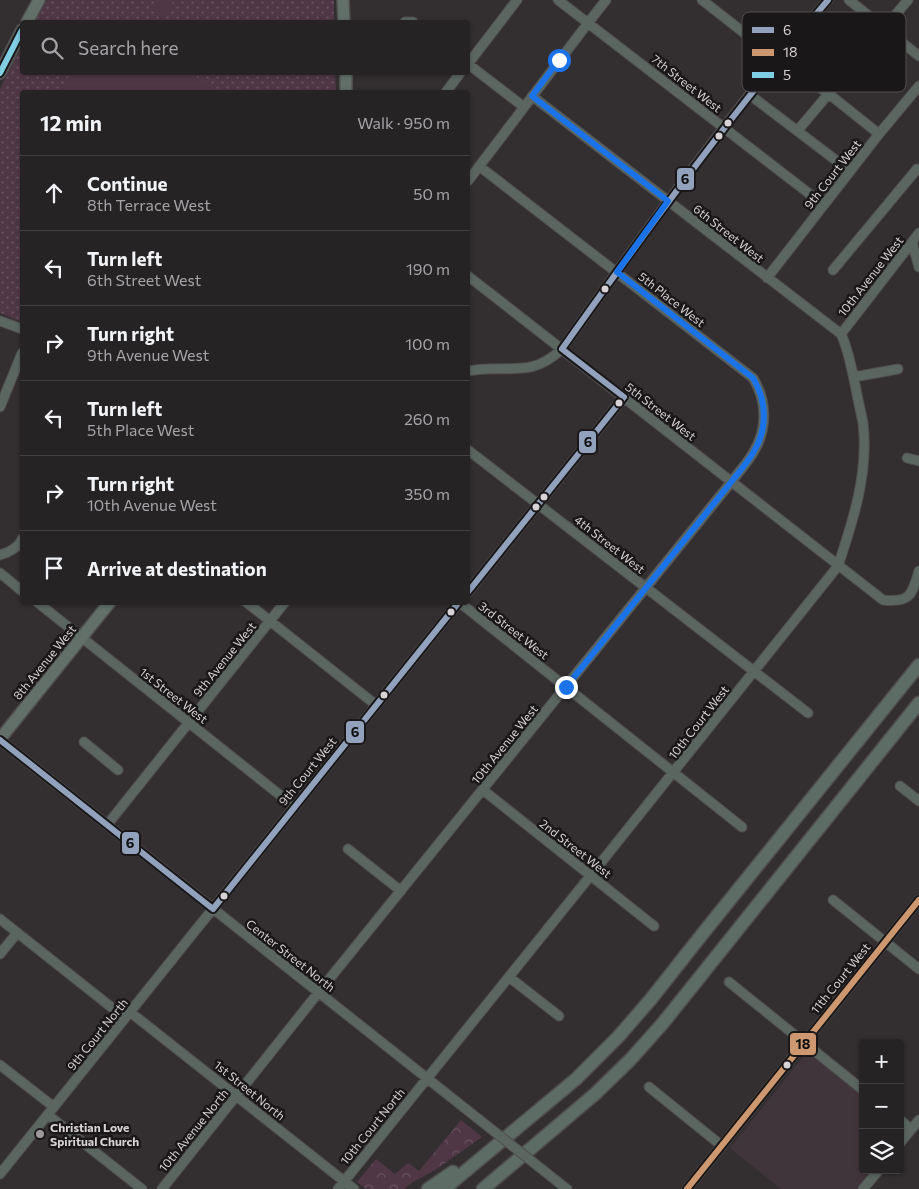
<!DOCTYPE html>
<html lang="en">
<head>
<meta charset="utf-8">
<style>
	:root { --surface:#262325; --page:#322f32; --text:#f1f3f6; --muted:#a4a4a7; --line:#424042 }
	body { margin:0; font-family:Commissioner,sans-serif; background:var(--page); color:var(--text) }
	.controls { position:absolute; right:15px; bottom:15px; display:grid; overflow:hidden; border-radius:5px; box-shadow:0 1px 4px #0004 }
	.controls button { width:45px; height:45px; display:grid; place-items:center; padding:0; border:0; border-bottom:1px solid var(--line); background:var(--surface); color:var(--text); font:25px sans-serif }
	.stop { position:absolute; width:15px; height:15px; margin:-11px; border:4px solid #1a73e8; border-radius:50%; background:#fff }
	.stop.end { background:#1a73e8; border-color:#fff; box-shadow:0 1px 5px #0008 }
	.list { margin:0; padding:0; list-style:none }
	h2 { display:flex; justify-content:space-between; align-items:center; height:65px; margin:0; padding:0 20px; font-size:21px }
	h2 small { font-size:16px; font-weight:400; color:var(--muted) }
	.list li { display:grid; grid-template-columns:32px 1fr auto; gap:15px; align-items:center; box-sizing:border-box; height:75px; padding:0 20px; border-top:1px solid var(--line) }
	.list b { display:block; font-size:19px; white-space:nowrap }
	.list p { margin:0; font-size:16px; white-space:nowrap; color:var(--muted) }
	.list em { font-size:16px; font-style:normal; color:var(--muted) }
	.icon { flex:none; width:28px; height:28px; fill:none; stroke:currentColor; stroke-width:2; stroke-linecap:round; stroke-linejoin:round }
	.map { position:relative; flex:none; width:919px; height:1189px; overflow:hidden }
	.search { position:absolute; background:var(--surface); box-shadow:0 1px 4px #0004; left:20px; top:20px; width:450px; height:55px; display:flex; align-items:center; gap:12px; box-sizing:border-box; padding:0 18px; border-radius:5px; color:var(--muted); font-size:19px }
	.panel { position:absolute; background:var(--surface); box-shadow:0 1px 4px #0004; left:20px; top:90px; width:450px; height:515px; border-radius:5px }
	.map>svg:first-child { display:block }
	.built { fill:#40353b }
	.grass { fill:url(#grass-dots) }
	.forest { fill:url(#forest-crowns) }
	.garden { fill:#503746 }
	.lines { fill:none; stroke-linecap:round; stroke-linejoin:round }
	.minor-casing { stroke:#504d4f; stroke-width:11 }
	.major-casing { stroke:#504d4f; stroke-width:14 }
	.highway-casing { stroke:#504d4f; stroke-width:15 }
	.minor { stroke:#5b6661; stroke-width:9 }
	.major { stroke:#627069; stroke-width:11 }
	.highway { stroke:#5e6c66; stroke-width:12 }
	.minor-bridge-casing { stroke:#504d4f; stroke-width:11; stroke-linecap:butt }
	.minor-bridge { stroke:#5b6661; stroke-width:9 }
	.bus-1-casing { stroke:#1a1718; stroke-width:10 }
	.bus-2-casing { stroke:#1a1718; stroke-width:10 }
	.bus-3-casing { stroke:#1a1718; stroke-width:10 }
	.bus-1 { stroke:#92a2bc; stroke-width:6 }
	.bus-2 { stroke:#cd976f; stroke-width:6 }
	.bus-3 { stroke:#80cee4; stroke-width:6 }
	.route { stroke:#1a73e8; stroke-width:6 }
	.bus-dot { fill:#d7d2d5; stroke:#1a1718; stroke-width:2 }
	.poi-dot { fill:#9e999c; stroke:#1a1718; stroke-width:2 }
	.labels { text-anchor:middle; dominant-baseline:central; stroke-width:5; stroke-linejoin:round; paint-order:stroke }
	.street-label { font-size:12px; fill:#d7d2d5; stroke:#1a1718 }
	.poi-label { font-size:12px; font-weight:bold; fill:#d7d2d5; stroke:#1a1718; text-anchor:start }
	.key { fill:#1a1718; stroke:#534f51; stroke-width:1 }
	.key-label { font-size:14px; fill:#d7d2d5 }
	.line-badge { stroke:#1a1718; stroke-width:2 }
	.pale-badge-label { font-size:14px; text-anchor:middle; font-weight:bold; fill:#111 }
</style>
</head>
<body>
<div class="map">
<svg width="919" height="1189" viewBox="0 0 919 1189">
	<defs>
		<pattern id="grass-dots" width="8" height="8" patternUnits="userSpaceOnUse" patternTransform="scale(1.25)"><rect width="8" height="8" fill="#503746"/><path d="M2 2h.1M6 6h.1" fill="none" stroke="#685360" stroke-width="1.8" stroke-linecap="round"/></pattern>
		<pattern id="forest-crowns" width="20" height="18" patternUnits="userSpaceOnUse" patternTransform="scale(1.25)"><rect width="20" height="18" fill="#503746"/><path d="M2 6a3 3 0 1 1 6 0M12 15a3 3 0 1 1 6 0" fill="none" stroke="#685360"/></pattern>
	</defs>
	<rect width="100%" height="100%" fill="#332f31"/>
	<!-- built -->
	<path class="built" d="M 807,1052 L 863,1096 L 863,1170 L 872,1170 L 857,1189 L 781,1189 L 730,1148 Z"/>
	<!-- grass -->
	<path class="grass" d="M 47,0 L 334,0 L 334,22 L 35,22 Z
		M 22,46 L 22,72 L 335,73 L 336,92 L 22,92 L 22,322 L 0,313 L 0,89 Z"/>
	<!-- forest -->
	<path class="forest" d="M 461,1120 L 482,1137 L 435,1170 L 413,1182 L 404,1189 L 366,1189 L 357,1182 L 376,1159 L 395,1174 L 408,1163 L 419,1171 Z"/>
	<!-- garden -->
	<path class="garden" d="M 157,0 L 174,0 L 165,16 L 152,9 Z
		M 72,72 L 191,73 L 217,92 L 57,92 Z"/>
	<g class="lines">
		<!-- minor casing -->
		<g class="minor-casing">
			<path id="minor" d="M 558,0 L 824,205
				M 702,0 L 762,47 L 779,58 L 829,94 L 879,134
				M 849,0 L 919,56
				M 405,22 L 413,22
				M 468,64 L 517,0
				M 468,64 L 524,107
				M 446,92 L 461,72
				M 750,95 L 850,171
				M 798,130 L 908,0
				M 468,181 L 588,23 L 606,0
				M 912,242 L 919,267
				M 833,270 L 917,169
				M 468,276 L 883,600 C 910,603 912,595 919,571
				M 767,278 L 879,134 L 919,86
				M 0,321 L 22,329
				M 841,334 L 919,233
				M 468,371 C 474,370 481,369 487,369 C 520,368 536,373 562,349 C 646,230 732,111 828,0
				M 854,377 L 898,369
				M 0,407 L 22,353
				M 468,450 L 808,713
				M 907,458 L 919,461
				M 0,555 C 8,553 19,547 22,539
				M 0,573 L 22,591
				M 468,592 L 624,397
				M 37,602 L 295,807
				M 246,602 L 376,705
				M 0,740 L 481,1121
				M 84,742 L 118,770
				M 900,786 L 919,801
				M 483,790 L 654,926
				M 107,825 L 285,602
				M 348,849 L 401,891
				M 833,900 L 919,969
				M 0,919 L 125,1018
				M 0,954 L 17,933
				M 509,977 L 559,1016
				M 729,982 L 863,1090
				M 130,1012 L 354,1189
				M 0,1065 L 54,1107
				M 649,1087 L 722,1146
				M 48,1115 L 142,1189
				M 900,1120 L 911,1129
				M 900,1143 L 919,1120
				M 0,1174 L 459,602 L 742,827
				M 558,1182 L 567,1189
				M 162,1189 L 318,993 L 732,481 C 739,472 747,463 753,453 C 768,429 767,401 753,378 L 479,166
				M 338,1189 L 591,875 L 838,566 C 853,521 869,472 863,423 C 861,412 858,401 856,389 C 852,371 849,351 841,334 L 532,96
				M 687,1189 L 919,900
				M 863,1189 L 879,1170"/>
		</g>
		<!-- major casing -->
		<g class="major-casing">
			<path id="major" d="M 343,0 L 344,22
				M 27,22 L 39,0
				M 346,72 L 346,92
				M 0,73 L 22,30
				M 0,739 L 110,602"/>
		</g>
		<!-- highway casing -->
		<g class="highway-casing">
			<path id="highway" d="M 428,1189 L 453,1172
				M 444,1189 L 576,1079 L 619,1036 L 651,999 L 704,932 L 919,665
				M 483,1189 L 595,1094 L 631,1059 L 663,1023 L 919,703"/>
		</g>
		<!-- minor -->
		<use href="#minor" class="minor"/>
		<!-- major -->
		<use href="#major" class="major"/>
		<!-- highway -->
		<use href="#highway" class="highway"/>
		<!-- minor-bridge casing -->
		<g class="minor-bridge-casing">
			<path id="minor-bridge" d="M 481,1121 L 558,1182"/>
		</g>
		<!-- minor-bridge -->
		<use href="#minor-bridge" class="minor-bridge"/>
		<!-- bus-1 casing -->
		<g class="bus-1-casing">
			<path id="bus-1" d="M 468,592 L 624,397 L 562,349 C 647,229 733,112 828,0
				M 0,740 L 213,909 L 459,602"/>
		</g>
		<!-- bus-2 casing -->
		<g class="bus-2-casing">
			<path id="bus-2" d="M 687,1189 L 919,900"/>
		</g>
		<!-- bus-3 casing -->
		<g class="bus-3-casing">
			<path id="bus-3" d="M 0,73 L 22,30"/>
		</g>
		<!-- bus-1 -->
		<use href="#bus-1" class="bus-1"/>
		<!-- bus-2 -->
		<use href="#bus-2" class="bus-2"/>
		<!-- bus-3 -->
		<use href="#bus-3" class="bus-3"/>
	</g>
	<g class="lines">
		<!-- route -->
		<path class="route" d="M 559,60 L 532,96 L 668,201 L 617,272 L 753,378 C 767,401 768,429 753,453 C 747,463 739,472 732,481 L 566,687"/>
	</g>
	<!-- markers -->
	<g class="bus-dot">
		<circle cx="728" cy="123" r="4.5"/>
		<circle cx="719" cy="136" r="4.5"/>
		<circle cx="605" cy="289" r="4.5"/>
		<circle cx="619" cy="403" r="4.5"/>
		<circle cx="544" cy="497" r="4.5"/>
		<circle cx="536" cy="507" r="4.5"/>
		<circle cx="451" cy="612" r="4.5"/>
		<circle cx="384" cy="695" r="4.5"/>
		<circle cx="224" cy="896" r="4.5"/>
		<circle cx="787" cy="1065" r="4.5"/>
	</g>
	<circle class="poi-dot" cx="40" cy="1134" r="5"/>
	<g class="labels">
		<!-- street labels -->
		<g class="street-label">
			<text transform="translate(687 83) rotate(38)">7th Street West</text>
			<text transform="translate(832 174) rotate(-52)">9th Court West</text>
			<text transform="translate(729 233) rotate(38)">6th Street West</text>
			<text transform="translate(870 276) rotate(-52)">10th Avenue West</text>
			<text transform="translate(672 299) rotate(38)">5th Place West</text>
			<text transform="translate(661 411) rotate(38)">5th Street West</text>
			<text transform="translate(610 544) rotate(38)">4th Street West</text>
			<text transform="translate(514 630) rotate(38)">3rd Street West</text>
			<text transform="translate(224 659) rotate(-51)">9th Avenue West</text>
			<text transform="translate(44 662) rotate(-51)">8th Avenue West</text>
			<text transform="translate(174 695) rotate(38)">1st Street West</text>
			<text transform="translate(698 722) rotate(-52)">10th Court West</text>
			<text transform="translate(504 744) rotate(-51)">10th Avenue West</text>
			<text transform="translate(307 771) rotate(-51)">9th Court West</text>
			<text transform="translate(576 848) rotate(38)">2nd Street West</text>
			<text transform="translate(291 955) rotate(38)">Center Street North</text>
			<text transform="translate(840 978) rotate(-51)">11th Court West</text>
			<text transform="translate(97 1034) rotate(-51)">9th Court North</text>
			<text transform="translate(250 1090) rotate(39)">1st Street North</text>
			<text transform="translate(372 1126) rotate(-51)">10th Court North</text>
			<text transform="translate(193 1130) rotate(-51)">10th Avenue North</text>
		</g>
		<!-- poi labels -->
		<g class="poi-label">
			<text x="50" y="1127">Christian Love<tspan x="50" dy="14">Spiritual Church</tspan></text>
		</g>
	</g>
	<!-- legend -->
	<rect x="742" y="12" width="164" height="80" rx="8" class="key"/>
	<rect x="752" y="27" width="22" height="6" fill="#92a2bc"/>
	<rect x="752" y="49" width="22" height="7" fill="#cd976f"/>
	<rect x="752" y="72" width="22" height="6" fill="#80cee4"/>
	<g class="key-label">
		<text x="783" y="35">6</text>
		<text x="783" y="57">18</text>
		<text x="783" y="80">5</text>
	</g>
	<g class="line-badge">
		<rect x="676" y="167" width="19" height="24" rx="5" fill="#92a2bc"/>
		<rect x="578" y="430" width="19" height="24" rx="5" fill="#92a2bc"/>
		<rect x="345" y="720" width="20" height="24" rx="5" fill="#92a2bc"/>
		<rect x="121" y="831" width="19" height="24" rx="5" fill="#92a2bc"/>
		<rect x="789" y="1032" width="28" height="24" rx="5" fill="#cd976f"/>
	</g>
	<g class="pale-badge-label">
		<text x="685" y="184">6</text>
		<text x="588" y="447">6</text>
		<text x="355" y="737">6</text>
		<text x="130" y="848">6</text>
		<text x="803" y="1049">18</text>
	</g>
</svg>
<div class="controls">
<button>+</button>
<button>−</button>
<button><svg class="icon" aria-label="layers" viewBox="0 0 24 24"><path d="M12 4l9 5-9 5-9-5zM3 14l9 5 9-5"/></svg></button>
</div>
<div class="stop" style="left:559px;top:60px"></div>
<div class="stop end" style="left:566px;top:687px"></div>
<div class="search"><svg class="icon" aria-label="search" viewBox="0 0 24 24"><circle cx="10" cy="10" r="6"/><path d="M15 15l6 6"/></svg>Search here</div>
<section class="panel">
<h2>12 min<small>Walk · 950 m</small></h2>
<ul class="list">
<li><svg class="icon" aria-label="ahead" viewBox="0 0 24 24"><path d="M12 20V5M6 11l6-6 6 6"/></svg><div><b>Continue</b><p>8th Terrace West</p></div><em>50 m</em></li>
<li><svg class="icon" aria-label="left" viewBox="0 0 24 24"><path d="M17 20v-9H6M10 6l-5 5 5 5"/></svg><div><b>Turn left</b><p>6th Street West</p></div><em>190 m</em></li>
<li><svg class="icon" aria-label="right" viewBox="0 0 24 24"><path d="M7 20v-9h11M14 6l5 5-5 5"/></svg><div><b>Turn right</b><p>9th Avenue West</p></div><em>100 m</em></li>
<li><svg class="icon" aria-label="left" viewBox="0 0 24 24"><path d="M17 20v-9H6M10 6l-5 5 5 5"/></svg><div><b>Turn left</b><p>5th Place West</p></div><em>260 m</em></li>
<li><svg class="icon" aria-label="right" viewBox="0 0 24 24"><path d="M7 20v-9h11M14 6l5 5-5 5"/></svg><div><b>Turn right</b><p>10th Avenue West</p></div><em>350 m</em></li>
<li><svg class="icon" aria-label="arrive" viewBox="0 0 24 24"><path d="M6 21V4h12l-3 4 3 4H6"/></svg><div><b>Arrive at destination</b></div></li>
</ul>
</section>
</div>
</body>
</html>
